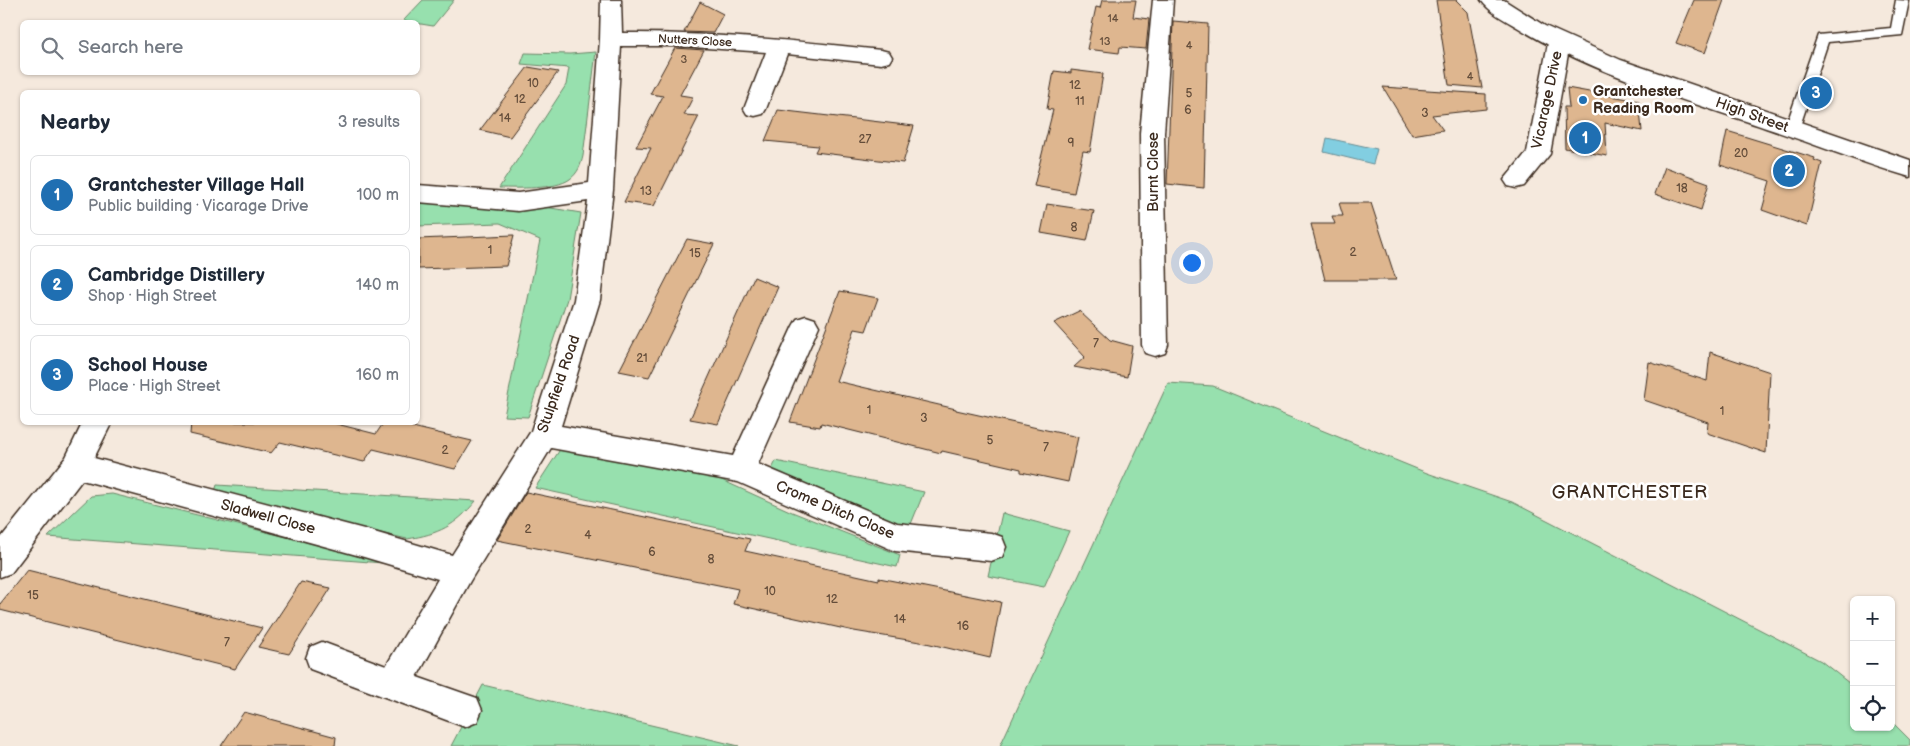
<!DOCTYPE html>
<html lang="en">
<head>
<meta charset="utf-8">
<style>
	:root { --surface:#fff; --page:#f2f2f3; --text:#1f2937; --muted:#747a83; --line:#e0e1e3; --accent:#1f6fb2 }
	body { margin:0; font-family:"Balsamiq Sans",sans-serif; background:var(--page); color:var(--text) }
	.controls { position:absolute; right:15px; bottom:15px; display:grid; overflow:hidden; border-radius:8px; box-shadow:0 1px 4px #0004 }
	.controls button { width:45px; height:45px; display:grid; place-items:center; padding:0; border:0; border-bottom:1px solid var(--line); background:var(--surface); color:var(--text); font:25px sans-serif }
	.you { position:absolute; left:1191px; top:262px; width:18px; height:18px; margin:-12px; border:4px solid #fff; border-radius:50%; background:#1a73e8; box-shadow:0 0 0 8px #1a73e833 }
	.badge { display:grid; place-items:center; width:32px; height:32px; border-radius:50%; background:var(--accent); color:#fff; font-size:16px; font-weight:700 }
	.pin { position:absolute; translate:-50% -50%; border:2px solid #fff; box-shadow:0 1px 5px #0006 }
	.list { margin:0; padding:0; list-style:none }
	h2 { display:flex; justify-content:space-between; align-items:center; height:65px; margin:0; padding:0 20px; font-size:21px }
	h2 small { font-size:16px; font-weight:400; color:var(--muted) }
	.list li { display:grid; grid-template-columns:32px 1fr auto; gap:15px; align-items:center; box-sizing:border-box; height:80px; margin:0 10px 10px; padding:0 10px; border:1px solid var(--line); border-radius:8px }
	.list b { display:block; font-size:19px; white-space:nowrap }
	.list p { margin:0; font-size:16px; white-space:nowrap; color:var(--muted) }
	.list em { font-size:16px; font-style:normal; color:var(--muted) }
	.icon { flex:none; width:28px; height:28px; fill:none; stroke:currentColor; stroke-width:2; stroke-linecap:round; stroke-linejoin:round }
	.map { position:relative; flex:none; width:1910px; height:746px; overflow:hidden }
	.search { position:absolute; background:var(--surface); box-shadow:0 1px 4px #0004; left:20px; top:20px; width:400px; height:55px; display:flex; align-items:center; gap:12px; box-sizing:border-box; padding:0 18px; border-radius:8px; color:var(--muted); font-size:19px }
	.panel { position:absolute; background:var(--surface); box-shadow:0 1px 4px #0004; left:20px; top:90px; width:400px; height:335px; border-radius:8px }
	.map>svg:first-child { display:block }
	.green { fill:#97e0ae; stroke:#698566 }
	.water { fill:#82cee1; stroke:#668c93 }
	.building { fill:#deb68f; stroke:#3b2a1e }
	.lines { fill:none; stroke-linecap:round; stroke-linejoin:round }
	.service-casing { stroke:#3b2a1e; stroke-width:3 }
	.minor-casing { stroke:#3b2a1e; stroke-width:3 }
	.tertiary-casing { stroke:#3b2a1e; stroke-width:3 }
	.service { fill:#fff; fill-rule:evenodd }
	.minor { fill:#fff; fill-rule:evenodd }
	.tertiary { fill:#fff; fill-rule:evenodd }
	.poi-dot { fill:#1f6fb2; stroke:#fff; stroke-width:2 }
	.labels { text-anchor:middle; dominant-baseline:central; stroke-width:5; stroke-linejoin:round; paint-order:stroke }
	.far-number-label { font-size:11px; fill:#644d3a }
	.far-street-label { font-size:12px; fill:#3b2a1e; stroke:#fff }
	.number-label { font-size:12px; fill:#644d3a }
	.poi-label { font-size:15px; font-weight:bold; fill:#3b2a1e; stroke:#fff; text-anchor:start }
	.street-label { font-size:15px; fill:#3b2a1e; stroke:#fff }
	.quarter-label { font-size:18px; letter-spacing:1px; fill:#3b2a1e; stroke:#fff }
</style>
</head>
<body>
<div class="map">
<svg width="1910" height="746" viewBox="0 0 1910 746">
	<rect width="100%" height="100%" fill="#f5e9dd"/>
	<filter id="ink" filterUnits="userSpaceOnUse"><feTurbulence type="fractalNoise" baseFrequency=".02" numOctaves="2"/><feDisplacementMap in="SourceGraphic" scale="10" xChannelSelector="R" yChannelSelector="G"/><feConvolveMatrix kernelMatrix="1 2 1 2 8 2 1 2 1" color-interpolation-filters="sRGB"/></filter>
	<g filter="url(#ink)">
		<!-- green -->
		<path class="green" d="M 423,0 L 454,0 L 433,26 L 403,21 Z
			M 596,52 L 583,156 C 581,165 578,173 570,179 C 555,190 517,188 499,188 L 566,85 L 569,68 L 521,64 L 525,53 L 570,54 Z
			M 418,199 L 505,207 L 533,205 L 581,213 L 567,299 L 528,417 L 504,416 L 540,240 L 500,223 L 418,226 Z
			M 1168,383 L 1213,386 L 1427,473 L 1512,502 L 1821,661 L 1854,687 L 1854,727 L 1891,727 L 1891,721 L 1910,740 L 1910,746 L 1000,746 Z
			M 561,448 L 715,477 L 792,512 L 900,555 L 897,567 L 535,488 Z
			M 776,461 L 924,492 L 911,524 L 893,526 L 770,473 Z
			M 217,485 L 476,501 C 455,526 439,534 407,539 L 214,494 Z
			M 112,494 L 396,564 L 48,537 L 91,496 Z
			M 1002,513 L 1069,531 L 1044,587 L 988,576 Z
			M 483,685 L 739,746 L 451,746 Z"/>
		<!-- water -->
		<path class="water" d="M 1327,138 L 1377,149 L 1373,164 L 1324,152 Z"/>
		<!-- building -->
		<path class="building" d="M 1102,0 L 1136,0 L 1133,17 L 1149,19 L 1146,49 L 1120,47 L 1119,53 L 1087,49 L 1096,7 L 1100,8 Z
			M 1436,0 L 1456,0 L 1468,12 L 1482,88 L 1449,85 Z
			M 1694,0 L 1724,0 L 1705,53 L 1676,43 Z
			M 700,2 L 723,14 L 713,33 L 684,32 Z
			M 1173,21 L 1208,24 L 1204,188 L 1167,184 Z
			M 675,48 L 704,50 L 680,95 L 693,97 L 684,115 L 699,116 L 654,206 L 624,202 L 651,148 L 636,147 L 663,96 L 650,94 Z
			M 528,67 L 558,72 L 510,137 L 480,130 Z
			M 1071,70 L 1103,74 L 1090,152 L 1083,151 L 1074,193 L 1034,186 L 1053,110 L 1047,109 L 1054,71 L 1071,73 Z
			M 1383,87 L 1486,94 L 1486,109 L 1432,115 L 1443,130 L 1412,135 Z
			M 1567,88 L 1639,101 L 1642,131 L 1605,123 L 1607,156 L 1565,148 L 1564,107 L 1569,107 Z
			M 778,110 L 914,126 L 903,163 L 815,152 L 818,146 L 765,141 Z
			M 1727,131 L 1815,158 L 1814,160 L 1822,163 L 1807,226 L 1762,210 L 1770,181 L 1720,165 Z
			M 1665,167 L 1709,183 L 1701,210 L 1655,194 Z
			M 1339,203 L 1371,203 L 1396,280 L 1325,280 L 1311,224 L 1335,224 L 1332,216 L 1343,216 Z
			M 1047,204 L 1094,211 L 1087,241 L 1041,233 Z
			M 514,235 L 506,266 L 418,269 L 418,239 Z
			M 687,239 L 714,244 L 649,377 L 619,371 Z
			M 754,277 L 778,287 L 718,424 L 690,419 Z
			M 840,291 L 878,298 L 866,331 L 855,329 L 836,381 L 956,409 L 956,410 L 1078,437 L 1068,482 L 1021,472 L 1021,469 L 942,451 L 941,453 L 821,423 L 820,427 L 790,422 Z
			M 1079,311 L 1110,340 L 1132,346 L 1127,377 L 1074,367 L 1085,357 L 1054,323 Z
			M 1710,352 L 1770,372 L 1766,453 L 1707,433 L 1708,422 L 1644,400 L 1649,362 L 1707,381 Z
			M 191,422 L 329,422 L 376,434 L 384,422 L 391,422 L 472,441 L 455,469 L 373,449 L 364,462 L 280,442 L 271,453 L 190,434 Z
			M 526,492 L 750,539 L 745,551 L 879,580 L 879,578 L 1001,602 L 990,658 L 926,643 L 854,631 L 733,604 L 738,589 L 497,540 Z
			M 27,570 L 262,628 L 235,669 L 0,610 L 0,604 Z
			M 301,582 L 331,588 L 289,654 L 258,647 Z
			M 244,712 L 336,737 L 335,746 L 221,746 Z"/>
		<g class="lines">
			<!-- service casing -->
			<g class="service-casing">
				<path id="service" d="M 1896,0 L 1909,1 L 1902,35 L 1828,42 L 1799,129 L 1797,132 L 1787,132 L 1785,129 L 1818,35 L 1891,28 Z"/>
			</g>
			<!-- minor casing -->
			<g class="minor-casing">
				<path id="minor" d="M 601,0 L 621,0 L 622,33 C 709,32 795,41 881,50 L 889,52 L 892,57 L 889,62 L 881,64 L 787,54 L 766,109 L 763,114 L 755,116 L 747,114 L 744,109 L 766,52 L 677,46 L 621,46 L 613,190 L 600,300 L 561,426 L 733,456 L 793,326 L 797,319 L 806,316 L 815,319 L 819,326 L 758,464 L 897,523 L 991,533 L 1002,537 L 1006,547 L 1002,557 L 991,561 L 895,551 L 738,482 L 551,448 L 470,581 L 417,677 L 477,698 L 482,710 L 477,722 L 465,727 L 310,669 L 306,658 L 310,647 L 322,642 L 386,666 L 438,579 L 364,557 L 82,480 L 11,573 L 0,577 L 0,539 L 66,457 L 83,422 L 112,422 L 94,458 L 364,529 L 452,555 L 531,431 L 574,300 L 588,201 L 518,211 L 418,202 L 418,185 L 518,193 L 589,183 L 600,40 Z
					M 1153,0 L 1173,0 L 1164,133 L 1168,345 L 1165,353 L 1155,356 L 1145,353 L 1142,345 L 1140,133 Z
					M 1559,36 L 1567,38 L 1570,43 L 1550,154 L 1524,186 L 1516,188 L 1508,186 L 1504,180 L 1527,152 L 1548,43 L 1551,38 Z"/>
			</g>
			<!-- tertiary casing -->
			<g class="tertiary-casing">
				<path id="tertiary" d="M 1481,0 L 1504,0 L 1545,26 L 1621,60 L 1910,160 L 1910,177 C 1862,163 1814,144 1766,128 C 1682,99 1593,74 1517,27 C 1505,20 1489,12 1481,0 Z"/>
			</g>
			<!-- service -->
			<use href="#service" class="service"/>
			<!-- minor -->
			<use href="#minor" class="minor"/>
			<!-- tertiary -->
			<use href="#tertiary" class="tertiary"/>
		</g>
	</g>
	<!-- markers -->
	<circle class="poi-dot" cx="1583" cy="100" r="5"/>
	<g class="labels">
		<!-- far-number labels -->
		<g class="far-number-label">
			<text x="1113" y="18">14</text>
			<text x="1105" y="41">13</text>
			<text x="1189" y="45">4</text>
			<text x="684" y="59">3</text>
			<text x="1470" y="76">4</text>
		</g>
		<!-- far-street labels -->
		<g class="far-street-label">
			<text transform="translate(695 41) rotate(3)">Nutters Close</text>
		</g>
		<!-- number labels -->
		<g class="number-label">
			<text x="533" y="83">10</text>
			<text x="1075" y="85">12</text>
			<text x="1189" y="93">5</text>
			<text x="520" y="99">12</text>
			<text x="1080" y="101">11</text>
			<text x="1188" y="110">6</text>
			<text x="1425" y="113">3</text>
			<text x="505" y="118">14</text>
			<text x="865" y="139">27</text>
			<text x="1071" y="143">9</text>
			<text x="1741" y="153">20</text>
			<text x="1682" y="188">18</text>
			<text x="646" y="191">13</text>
			<text x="1074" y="227">8</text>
			<text x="490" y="250">1</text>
			<text x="1353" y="252">2</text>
			<text x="695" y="253">15</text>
			<text x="1096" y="343">7</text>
			<text x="642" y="358">21</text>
			<text x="869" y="410">1</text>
			<text x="1722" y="411">1</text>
			<text x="924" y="418">3</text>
			<text x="990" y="440">5</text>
			<text x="1046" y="447">7</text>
			<text x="445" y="450">2</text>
			<text x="528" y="529">2</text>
			<text x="588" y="535">4</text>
			<text x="652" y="552">6</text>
			<text x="711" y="559">8</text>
			<text x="770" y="591">10</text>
			<text x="33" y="595">15</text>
			<text x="832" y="599">12</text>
			<text x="900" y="619">14</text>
			<text x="963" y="626">16</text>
			<text x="227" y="642">7</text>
		</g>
		<!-- poi labels -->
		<g class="poi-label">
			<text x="1593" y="91">Grantchester<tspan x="1593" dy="17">Reading Room</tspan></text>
		</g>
		<!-- street labels -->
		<g class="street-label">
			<text transform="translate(1547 100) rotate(-78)">Vicarage Drive</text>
			<text transform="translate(1752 115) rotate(20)">High Street</text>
			<text transform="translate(1153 172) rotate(-90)">Burnt Close</text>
			<text transform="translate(559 384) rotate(-71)">Stulpfield Road</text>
			<text transform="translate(835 510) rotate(23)">Crome Ditch Close</text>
			<text transform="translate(268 517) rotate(15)">Sladwell Close</text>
		</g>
		<!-- quarter labels -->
		<g class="quarter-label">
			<text x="1630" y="492">GRANTCHESTER</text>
		</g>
	</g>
</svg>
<div class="controls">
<button>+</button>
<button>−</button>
<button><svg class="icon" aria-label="locate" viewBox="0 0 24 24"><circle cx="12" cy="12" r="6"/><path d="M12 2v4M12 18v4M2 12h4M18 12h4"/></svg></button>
</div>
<div class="you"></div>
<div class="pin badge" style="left:1585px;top:138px">1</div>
<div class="pin badge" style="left:1789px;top:171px">2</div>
<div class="pin badge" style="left:1816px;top:93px">3</div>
<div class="search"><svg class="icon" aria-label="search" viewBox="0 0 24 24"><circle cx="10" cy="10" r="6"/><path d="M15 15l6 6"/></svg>Search here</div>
<section class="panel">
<h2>Nearby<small>3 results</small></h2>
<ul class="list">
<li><span class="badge">1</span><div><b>Grantchester Village Hall</b><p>Public building · Vicarage Drive</p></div><em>100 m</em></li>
<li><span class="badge">2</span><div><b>Cambridge Distillery</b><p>Shop · High Street</p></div><em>140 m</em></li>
<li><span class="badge">3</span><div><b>School House</b><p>Place · High Street</p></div><em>160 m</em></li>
</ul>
</section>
</div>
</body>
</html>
